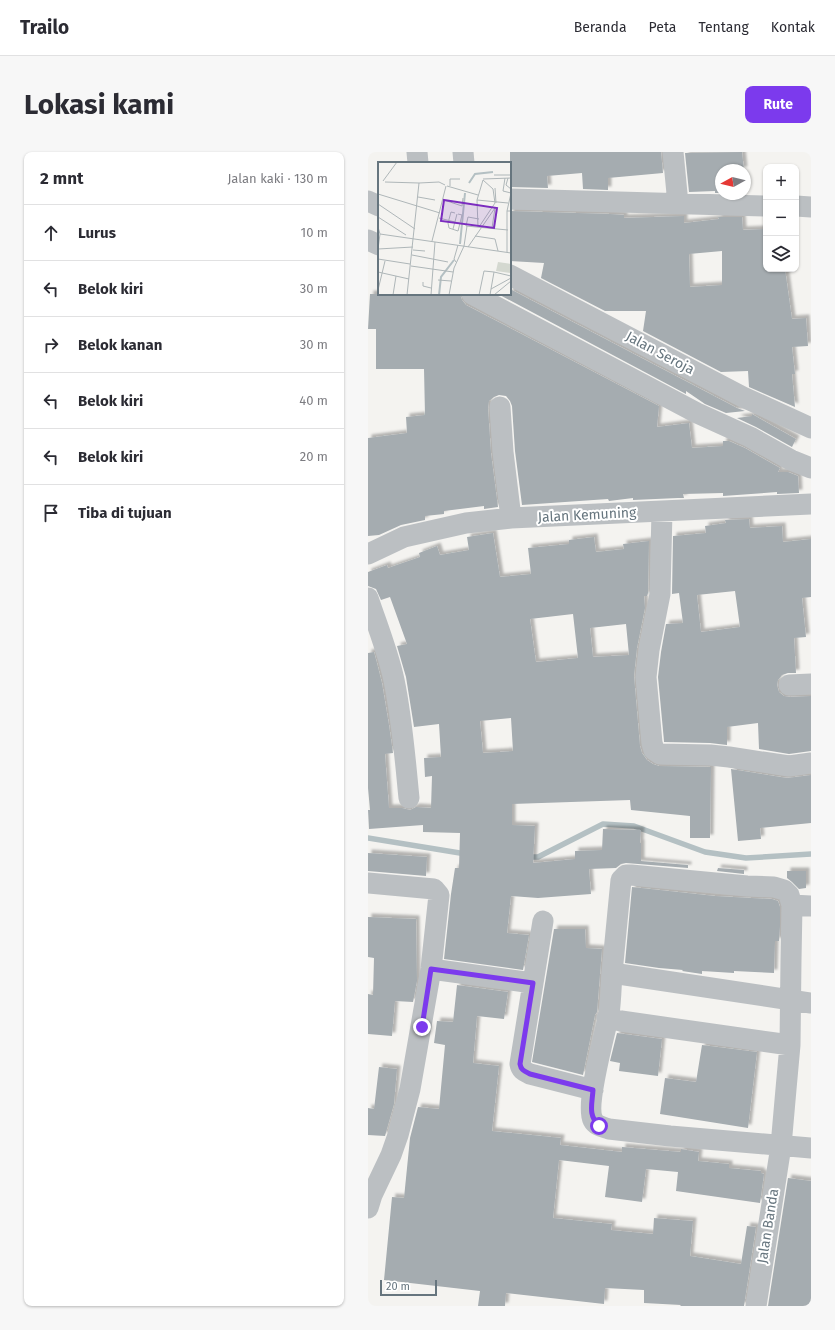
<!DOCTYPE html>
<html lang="id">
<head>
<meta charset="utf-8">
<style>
	:root { --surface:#fff; --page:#f7f7f7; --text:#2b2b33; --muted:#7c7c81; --line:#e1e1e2; --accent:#7c3aed }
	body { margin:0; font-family:"Fira Sans",sans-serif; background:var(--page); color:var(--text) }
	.controls { position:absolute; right:12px; top:12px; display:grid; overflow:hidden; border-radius:8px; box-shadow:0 1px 3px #0004 }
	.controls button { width:36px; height:36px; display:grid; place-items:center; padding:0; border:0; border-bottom:1px solid var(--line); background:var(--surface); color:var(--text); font:20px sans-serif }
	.compass { position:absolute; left:347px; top:12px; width:36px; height:36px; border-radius:50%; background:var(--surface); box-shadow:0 1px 3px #0004; rotate:262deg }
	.scale { position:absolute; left:12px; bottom:10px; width:57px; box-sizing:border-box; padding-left:4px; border:2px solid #66757e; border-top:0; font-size:11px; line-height:14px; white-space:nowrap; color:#66757e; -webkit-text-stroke:3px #fff; paint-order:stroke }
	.stop { position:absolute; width:12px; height:12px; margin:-9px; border:3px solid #7c3aed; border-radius:50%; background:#fff }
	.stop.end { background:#7c3aed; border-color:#fff; box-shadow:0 1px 4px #0008 }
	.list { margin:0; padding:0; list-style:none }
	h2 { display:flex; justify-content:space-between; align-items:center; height:52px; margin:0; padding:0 16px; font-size:17px }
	h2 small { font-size:13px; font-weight:400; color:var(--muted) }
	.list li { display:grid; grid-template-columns:26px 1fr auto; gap:12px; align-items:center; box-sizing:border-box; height:56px; padding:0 16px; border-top:1px solid var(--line) }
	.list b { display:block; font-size:15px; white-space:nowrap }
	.list em { font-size:13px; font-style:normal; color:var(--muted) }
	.icon { flex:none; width:22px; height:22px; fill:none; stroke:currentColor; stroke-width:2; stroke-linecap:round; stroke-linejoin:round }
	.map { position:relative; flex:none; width:443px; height:1154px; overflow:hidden; border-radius:8px }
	header { display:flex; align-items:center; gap:24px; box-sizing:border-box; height:56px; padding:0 20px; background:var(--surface); border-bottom:1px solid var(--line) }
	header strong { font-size:19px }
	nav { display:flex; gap:22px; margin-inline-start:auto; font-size:14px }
	.intro { display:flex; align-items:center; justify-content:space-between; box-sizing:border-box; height:96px; padding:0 24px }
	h1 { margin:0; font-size:28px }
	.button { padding:10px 18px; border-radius:8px; background:var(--accent); color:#fff; font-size:14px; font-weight:700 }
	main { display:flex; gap:24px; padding:0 24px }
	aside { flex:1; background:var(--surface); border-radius:8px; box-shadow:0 1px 3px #0004 }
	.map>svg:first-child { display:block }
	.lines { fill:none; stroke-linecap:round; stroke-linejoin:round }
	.stream { stroke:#b4c0c3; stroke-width:5.5 }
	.building { fill:#a5acb0; fill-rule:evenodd; filter:url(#shadow) }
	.minor { stroke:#bbbfc2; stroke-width:21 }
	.route { stroke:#7c3aed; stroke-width:5 }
	.labels { text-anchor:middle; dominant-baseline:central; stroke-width:4; stroke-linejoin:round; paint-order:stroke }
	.street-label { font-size:14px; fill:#66757e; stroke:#fff }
	.inset-river { fill:none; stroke:#b4c0c3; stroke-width:2 }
	.inset-road { fill:none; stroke:#aeb6b8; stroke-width:1 }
	.view { fill:#7b2cbf; fill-opacity:0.15; stroke:#7b2cbf; stroke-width:2 }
	.inset-edge { fill:none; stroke:#66757e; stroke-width:2 }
</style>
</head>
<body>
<header>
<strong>Trailo</strong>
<nav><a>Beranda</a><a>Peta</a><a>Tentang</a><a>Kontak</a></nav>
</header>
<div class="intro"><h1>Lokasi kami</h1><a class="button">Rute</a></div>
<main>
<aside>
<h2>2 mnt<small>Jalan kaki · 130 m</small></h2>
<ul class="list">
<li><svg class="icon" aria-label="ahead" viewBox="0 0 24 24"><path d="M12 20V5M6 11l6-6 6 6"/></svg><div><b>Lurus</b></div><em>10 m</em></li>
<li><svg class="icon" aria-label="left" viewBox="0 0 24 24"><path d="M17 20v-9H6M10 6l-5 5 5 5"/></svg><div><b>Belok kiri</b></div><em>30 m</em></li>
<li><svg class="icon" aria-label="right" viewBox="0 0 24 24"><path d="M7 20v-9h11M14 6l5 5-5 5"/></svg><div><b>Belok kanan</b></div><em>30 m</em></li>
<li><svg class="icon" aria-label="left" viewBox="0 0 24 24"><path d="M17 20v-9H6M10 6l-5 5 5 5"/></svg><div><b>Belok kiri</b></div><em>40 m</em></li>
<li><svg class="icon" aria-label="left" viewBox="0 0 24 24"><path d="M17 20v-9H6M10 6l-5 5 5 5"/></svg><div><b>Belok kiri</b></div><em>20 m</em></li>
<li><svg class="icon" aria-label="arrive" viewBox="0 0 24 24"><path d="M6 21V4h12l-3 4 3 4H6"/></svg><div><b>Tiba di tujuan</b></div></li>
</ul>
</aside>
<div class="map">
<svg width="443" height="1154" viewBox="0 0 443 1154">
	<defs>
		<filter id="shadow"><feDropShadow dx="3.5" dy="-3.5" stdDeviation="1" flood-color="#0004"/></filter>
	</defs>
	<rect width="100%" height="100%" fill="#f4f3f0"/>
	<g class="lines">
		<!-- stream -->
		<path class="stream" d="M 0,686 L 98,702
			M 159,705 L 170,705 L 235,672 L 266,674 L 337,700 L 378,706 L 443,702"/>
	</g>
	<!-- building -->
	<path class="building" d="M 142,0 L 293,0 L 295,21 L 240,26 L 240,38 L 215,37 L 214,21 L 179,24 L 180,36 L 142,35 Z
		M 374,0 L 376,18 L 353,18 L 353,41 L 347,41 L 347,39 L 321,40 L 317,1 Z
		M 142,59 L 242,62 L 256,63 L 256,66 L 316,64 L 316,71 L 351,67 L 350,65 L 374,65 L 375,78 L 398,77 L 398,117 L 417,117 L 424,167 L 438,166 L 440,194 L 424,195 L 427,222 L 424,222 L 427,255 L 381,235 L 380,219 L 353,220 L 275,179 L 278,159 L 237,159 L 173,126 L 176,111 L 142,109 ZM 354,99 L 354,133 L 322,135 L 321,102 Z
		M 142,137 L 369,256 L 377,259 L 358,261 L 337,252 L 318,239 L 318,242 L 130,142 L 142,142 Z
		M 2,142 L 92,142 L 94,148 L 98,153 L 291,254 L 289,275 L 321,271 L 324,296 L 355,294 L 355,289 L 361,289 L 377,296 L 412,316 L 410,320 L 420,320 L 430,324 L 431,341 L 409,342 L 409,340 L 355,344 L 355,341 L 315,342 L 316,346 L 310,346 L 265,348 L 265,346 L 241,349 L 240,347 L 154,353 L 147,299 L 144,254 L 142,249 L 138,244 L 131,243 L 126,245 L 121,249 L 120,256 L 123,301 L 130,355 L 116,357 L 116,354 L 76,359 L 76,362 L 57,364 L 57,368 L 33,373 L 11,383 L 0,384 L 0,286 L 39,281 L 38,265 L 57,263 L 56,217 L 8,217 L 8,177 L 0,177 Z
		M 384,262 L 428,287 L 424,295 L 388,275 L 369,266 L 384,264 Z
		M 381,367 L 382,376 L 414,374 L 415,390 L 443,387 L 443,445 L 434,446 L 438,485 L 426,486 L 428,521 L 420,521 L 414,523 L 410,528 L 409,533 L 411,540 L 416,544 L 422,545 L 443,544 L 443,599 L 421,602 L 391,597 L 390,571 L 359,575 L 359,593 L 342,591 L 296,590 L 296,589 L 290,525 L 293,500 L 298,472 L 315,471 L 311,441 L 304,442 L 305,384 L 338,381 L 337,374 L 358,371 L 357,368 ZM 367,439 L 372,475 L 333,480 L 329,443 Z
		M 125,381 L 132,425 L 163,422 L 160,396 L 201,392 L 201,388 L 226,385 L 228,400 L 256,397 L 255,392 L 281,389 L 280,441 L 279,444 L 276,444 L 277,456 L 269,496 L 266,524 L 272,594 L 274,601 L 279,608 L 285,612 L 291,614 L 343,615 L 342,686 L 322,686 L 322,664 L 263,658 L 262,648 L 144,652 L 144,673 L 167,674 L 165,711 L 207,707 L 207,699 L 234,698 L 235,677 L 273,678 L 272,691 L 273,691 L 273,709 L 320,713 L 320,716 L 258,711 L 253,712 L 248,716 L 221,717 L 223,742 L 170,746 L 143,744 L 139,781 L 161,783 L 155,818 L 76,807 L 83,742 L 87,716 L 91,716 L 92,681 L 55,680 L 55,673 L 1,677 L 0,658 L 2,658 L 0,636 L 0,501 L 6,500 L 9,511 L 14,531 L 21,573 L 25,601 L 17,602 L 21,656 L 34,656 L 42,658 L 48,655 L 63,656 L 64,624 L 57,625 L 56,606 L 73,605 L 71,572 L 46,575 L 38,525 L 29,494 L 39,492 L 22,445 L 13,448 L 8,437 L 0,434 L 0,420 L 19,413 L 20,416 L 52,405 L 51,401 L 69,394 L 72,403 L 101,398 L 99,385 ZM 205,462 L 210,506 L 168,510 L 162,467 ZM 258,472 L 261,503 L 225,505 L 222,476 ZM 143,566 L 145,599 L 115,601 L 112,569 Z
		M 363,617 L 419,626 L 443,623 L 443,671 L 392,676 L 393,687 L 370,689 Z
		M 0,701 L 59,705 L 58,724 L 0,719 Z
		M 350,716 L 376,718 L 376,722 L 349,719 Z
		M 419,719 L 438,719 L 438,736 L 431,737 L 424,730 L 419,726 Z
		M 264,735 L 347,744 L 404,747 L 410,749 L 412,755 L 412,774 L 411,789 L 407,789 L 406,821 L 366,819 L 366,821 L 334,819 L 334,822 L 314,819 L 315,818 L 291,816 L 257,811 Z
		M 0,765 L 48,767 L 49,829 L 45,850 L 27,849 L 24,884 L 0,882 L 0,842 L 5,843 L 6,806 L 0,805 Z
		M 186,777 L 217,777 L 218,796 L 234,797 L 229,860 L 227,863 L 215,923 L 164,910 Z
		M 89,833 L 140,840 L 136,867 L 109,864 L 105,911 L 131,914 L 124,979 L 193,986 L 192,993 L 254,1000 L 254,995 L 313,1000 L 313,997 L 331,1000 L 330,1009 L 361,1012 L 361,1016 L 393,1019 L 393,1021 L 396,1022 L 392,1051 L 308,1039 L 310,1020 L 278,1017 L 274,1050 L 237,1045 L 241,1014 L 191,1008 L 185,1066 L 244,1072 L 243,1078 L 285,1082 L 286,1066 L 325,1069 L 322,1104 L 373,1112 L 379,1074 L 388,1075 L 376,1154 L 312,1154 L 313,1153 L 276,1151 L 276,1138 L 237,1136 L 236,1152 L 138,1141 L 137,1154 L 110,1154 L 112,1139 L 16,1128 L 24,1045 L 36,1046 L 42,986 L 50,955 L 71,957 L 77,893 L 66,891 L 69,869 L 85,870 Z
		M 249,881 L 294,887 L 290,924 L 251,919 L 252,911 L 242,909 Z
		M 334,893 L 389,900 L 380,976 L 292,962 L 297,926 L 328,930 Z
		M 11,915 L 29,917 L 26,952 L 17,984 L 0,983 L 0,956 L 6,957 Z
		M 420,1026 L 443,1029 L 443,1154 L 400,1154 Z"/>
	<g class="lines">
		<!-- minor -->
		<path class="minor" d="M 49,0 L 50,11
			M 95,0 L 96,11
			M 305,0 L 310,52
			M 142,47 L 398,54
			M 0,49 L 11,54
			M 428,54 L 443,55
			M 0,88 L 11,93
			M 142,123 L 375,245 L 443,276
			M 104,142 L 329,261 L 382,285 L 423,308 L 443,316
			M 132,255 L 135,300 L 143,366
			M 294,359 L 292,442 L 281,498 L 278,525 L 284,591 L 286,598 L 292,602 L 342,603 L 361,605 L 421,614 L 443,611
			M 0,402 L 36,385 L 98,371 L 143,366 L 443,352
			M 0,446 C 9,473 20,500 26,528 C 34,566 37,606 41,646
			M 421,533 L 443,532
			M 0,731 L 66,737 L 71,743 L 63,817 L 42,937 L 30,983 L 23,1003 L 4,1043 L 0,1056
			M 424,753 L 443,754
			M 175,769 L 152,912 C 153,918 156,919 162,922 L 225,938
			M 63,817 L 165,831
			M 244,821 L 253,728 L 258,723 L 263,723 L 379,734 L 406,735 L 416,738 L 421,743 L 424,753 L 423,808 L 422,893 L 418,937 L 413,994 L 388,1154
			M 443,851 L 244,821 C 243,835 243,848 241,862 C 237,881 217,953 225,968 C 228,974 235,975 241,977 L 302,984 L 443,996
			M 239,866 L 253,869 L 422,893"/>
	</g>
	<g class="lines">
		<!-- route -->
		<path class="route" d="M 54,875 L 63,817 L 165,831 L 152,912 C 153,918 156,919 162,922 L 225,938 C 224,953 220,963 231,974"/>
	</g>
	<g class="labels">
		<!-- street labels -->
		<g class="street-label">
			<text transform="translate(292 201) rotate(28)">Jalan Seroja</text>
			<text transform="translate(219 363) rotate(-3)">Jalan Kemuning</text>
			<text transform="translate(400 1074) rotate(-81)">Jalan Banda</text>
		</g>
	</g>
	<!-- overview -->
	<g transform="translate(10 10)">
		<rect width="133" height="133" fill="#f4f3f0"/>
		<path d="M 120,100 L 133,102 L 132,111 L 118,109 Z" fill="#d4d8d0"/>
		<path class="inset-river" d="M 91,21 L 97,12 L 115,10M 82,82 L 87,31M 61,133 L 63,115 L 76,98"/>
		<path class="inset-road" d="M 116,13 L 133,13M 127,16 L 125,29 L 133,31 L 129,49M 130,16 L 128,23 L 133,27M 105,17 L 133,16M 5,19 L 19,0M 7,20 L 41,21 L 29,133M 41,21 L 61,20 L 67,23M 69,24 L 100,33M 72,24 L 72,17 L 82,17M 117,26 L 118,41M 0,32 L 62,51M 40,35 L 57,38M 66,38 L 84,44 L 85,36M 99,38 L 130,41M 0,42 L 37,67M 77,51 L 73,50 L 70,61 L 71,66 L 80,69 L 84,53 L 80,52M 0,55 L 28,73M 61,56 L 81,61M 88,64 L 90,55 L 101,57M 88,64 L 130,68M 0,65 L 2,72 L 133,91M 100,65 L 99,38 L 105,18M 101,65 L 117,41 L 115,27 L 105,18M 114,66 L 117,46M 75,67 L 79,52M 97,74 L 117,77 L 120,89M 54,79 L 68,24M 90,85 L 117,46M 0,87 L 2,72M 0,87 L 35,85M 35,88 L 47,89M 129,90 L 129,49 L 133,49M 34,93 L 70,100M 0,97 L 32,102M 78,100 L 76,97 L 80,83M 33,104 L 75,110M 0,110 L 31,117M 116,110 L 133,114M 60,118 L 73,119M 45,120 L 45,124 L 53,126M 0,128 L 7,99M 15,133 L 18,114M 53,133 L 57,80M 71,133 L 76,106 L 86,84 L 89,64M 101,133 L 106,109 L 116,110 L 113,127M 112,133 L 113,127 L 133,116M 116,133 L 133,119"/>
		<path class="view" d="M 66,38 L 119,46 L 116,66 L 63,59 Z"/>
		<rect width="133" height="133" class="inset-edge"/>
	</g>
</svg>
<div class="controls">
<button>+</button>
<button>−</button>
<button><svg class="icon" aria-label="layers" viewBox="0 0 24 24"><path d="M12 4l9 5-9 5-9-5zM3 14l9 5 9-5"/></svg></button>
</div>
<svg class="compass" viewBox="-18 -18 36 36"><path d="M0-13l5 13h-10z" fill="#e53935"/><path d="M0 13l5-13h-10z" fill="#7c7c81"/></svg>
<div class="scale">20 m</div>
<div class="stop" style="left:231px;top:974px"></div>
<div class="stop end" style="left:54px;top:875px"></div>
</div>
</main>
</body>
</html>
